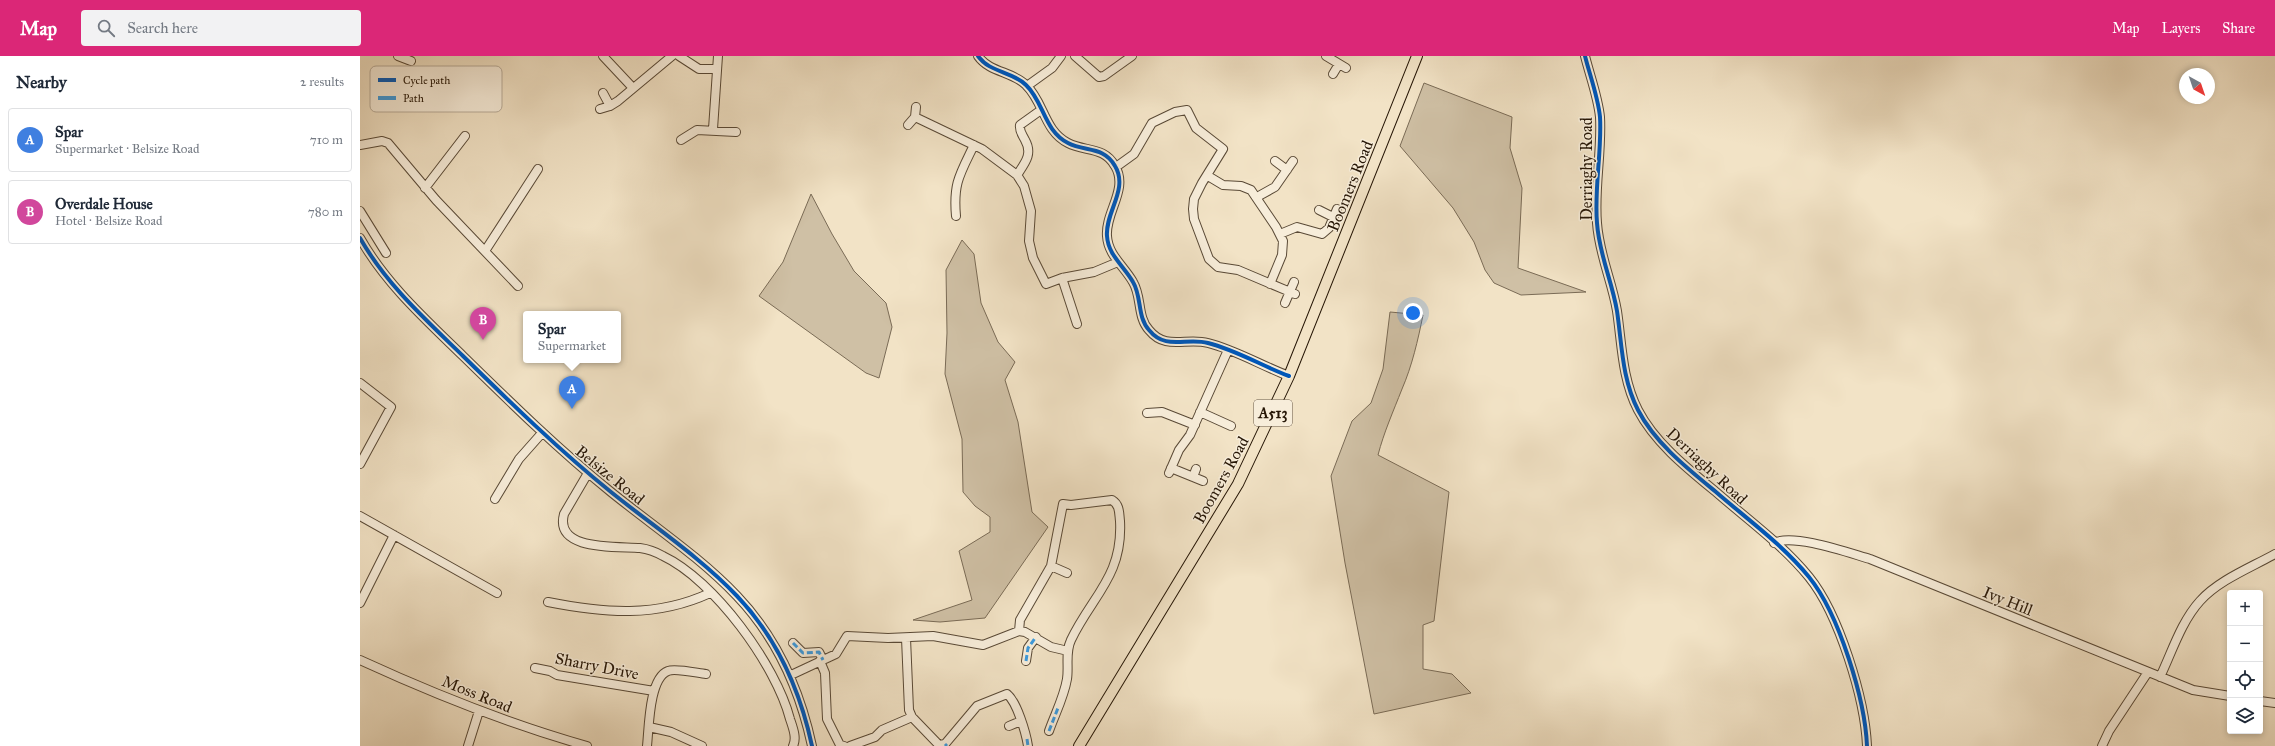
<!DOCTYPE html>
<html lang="en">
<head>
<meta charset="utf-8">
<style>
	:root { --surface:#fff; --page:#f2f2f3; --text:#1f2937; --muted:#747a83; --line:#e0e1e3; --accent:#db2777 }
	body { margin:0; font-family:"IM FELL Great Primer",serif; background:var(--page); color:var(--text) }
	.controls { position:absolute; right:12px; bottom:12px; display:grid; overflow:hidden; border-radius:4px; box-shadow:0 2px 6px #0003 }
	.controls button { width:36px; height:36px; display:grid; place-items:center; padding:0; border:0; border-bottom:1px solid var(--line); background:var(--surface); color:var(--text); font:20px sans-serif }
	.compass { position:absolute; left:1819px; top:12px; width:36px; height:36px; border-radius:50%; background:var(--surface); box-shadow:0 2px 6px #0003; rotate:140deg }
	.you { position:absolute; left:1053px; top:257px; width:14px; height:14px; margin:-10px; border:3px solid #fff; border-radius:50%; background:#1a73e8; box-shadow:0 0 0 6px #1a73e833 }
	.badge { display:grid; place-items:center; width:26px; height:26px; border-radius:50%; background:var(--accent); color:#fff; font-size:13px; font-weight:700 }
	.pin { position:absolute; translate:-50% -33px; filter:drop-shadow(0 1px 2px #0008) }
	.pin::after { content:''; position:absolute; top:21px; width:14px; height:12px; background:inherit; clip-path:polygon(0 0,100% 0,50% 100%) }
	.popup { position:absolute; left:163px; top:255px; width:98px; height:52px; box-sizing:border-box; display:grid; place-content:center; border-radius:4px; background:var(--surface); filter:drop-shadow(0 1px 3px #0005); font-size:13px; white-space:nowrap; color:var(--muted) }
	.popup b { font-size:15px; color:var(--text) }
	.popup::after { content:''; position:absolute; left:50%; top:100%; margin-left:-8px; border:8px solid transparent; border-top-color:var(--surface) }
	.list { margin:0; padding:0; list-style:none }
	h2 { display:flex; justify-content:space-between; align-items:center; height:52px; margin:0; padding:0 16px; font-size:17px }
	h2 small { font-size:13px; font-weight:400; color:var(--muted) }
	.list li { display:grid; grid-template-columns:26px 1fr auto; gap:12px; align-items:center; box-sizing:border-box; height:64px; margin:0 8px 8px; padding:0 8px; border:1px solid var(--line); border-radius:4px }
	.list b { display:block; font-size:15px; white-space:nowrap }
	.list p { margin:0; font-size:13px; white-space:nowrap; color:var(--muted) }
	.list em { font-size:13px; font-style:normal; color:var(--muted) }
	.icon { flex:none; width:22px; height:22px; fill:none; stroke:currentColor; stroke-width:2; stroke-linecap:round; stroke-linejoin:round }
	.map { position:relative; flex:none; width:1915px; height:690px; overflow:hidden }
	header { display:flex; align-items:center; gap:24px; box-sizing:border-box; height:56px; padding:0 20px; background:var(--accent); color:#fff }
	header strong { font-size:19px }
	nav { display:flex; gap:22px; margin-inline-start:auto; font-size:14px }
	.search { width:280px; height:36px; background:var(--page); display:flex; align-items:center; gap:10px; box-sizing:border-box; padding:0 14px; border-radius:4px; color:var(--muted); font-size:15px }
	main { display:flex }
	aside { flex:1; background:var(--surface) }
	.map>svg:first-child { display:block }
	.green { fill:#cfc0a5; stroke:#7a6b56 }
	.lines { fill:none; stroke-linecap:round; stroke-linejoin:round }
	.minor-casing { stroke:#594936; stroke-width:10 }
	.major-casing { stroke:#261606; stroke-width:12 }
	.minor { stroke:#f7edda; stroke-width:8 }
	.major { stroke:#f2e3c6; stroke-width:10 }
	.quiet { stroke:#3c9add; stroke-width:3; stroke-dasharray:6 3; stroke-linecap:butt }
	.cycleway-casing { stroke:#f7edda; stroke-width:6 }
	.cycleway { stroke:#0057b8; stroke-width:4 }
	.labels { text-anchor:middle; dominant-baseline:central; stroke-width:3; stroke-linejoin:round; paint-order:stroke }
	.shield { fill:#f7edda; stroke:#655646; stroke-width:1 }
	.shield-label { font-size:15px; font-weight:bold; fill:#261606 }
	.street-label { font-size:16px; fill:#261606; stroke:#f7edda }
	.key { fill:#f7edda; stroke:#b8ac9a; stroke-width:1 }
	.key-label { font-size:11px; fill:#261606 }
</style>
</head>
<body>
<header>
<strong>Map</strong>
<div class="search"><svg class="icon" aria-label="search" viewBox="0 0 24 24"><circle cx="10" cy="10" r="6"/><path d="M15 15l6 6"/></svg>Search here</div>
<nav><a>Map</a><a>Layers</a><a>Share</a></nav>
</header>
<main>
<aside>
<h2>Nearby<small>2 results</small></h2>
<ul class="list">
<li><span class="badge" style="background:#3f7fe0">A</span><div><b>Spar</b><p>Supermarket · Belsize Road</p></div><em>710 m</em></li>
<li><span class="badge" style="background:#d1479c">B</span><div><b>Overdale House</b><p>Hotel · Belsize Road</p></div><em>780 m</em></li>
</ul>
</aside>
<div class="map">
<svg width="1915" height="690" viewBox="0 0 1915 690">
	<rect width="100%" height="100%" fill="#f2e3c6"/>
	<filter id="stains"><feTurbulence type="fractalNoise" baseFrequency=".005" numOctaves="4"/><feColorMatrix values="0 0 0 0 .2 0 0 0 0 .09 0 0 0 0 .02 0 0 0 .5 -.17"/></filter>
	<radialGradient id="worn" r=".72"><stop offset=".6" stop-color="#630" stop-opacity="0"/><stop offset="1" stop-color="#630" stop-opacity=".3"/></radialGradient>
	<!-- green -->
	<path class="green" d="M 1064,27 L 1152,61 L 1150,92 L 1162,132 L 1158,212 L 1226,236 L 1161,239 L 1134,227 L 1125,214 L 1114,186 L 1093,152 L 1040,90 Z
		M 451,138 L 472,178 L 494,215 L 526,247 L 532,271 L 519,322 L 506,317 L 399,240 L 423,206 Z
		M 602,184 L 614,198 L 621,247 L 638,286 L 655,306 L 645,324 L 658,366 L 672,456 L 688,471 L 625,562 L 580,566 L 553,564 L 612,544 L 599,495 L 630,476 L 630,461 L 615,450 L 603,436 L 602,383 L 585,318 L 587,277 L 586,214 Z
		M 1030,256 L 1063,259 C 1058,284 1052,310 1042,333 C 1033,356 1024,376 1018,399 L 1089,436 L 1074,565 L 1063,569 L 1063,613 L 1092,618 L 1111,637 L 1014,658 L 985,507 L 971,420 L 992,365 L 1011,347 L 1023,313 Z"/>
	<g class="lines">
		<!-- minor casing -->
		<g class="minor-casing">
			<path id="minor" d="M 38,0 L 51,5
				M 243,0 L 273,32
				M 319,0 L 339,13 L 357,13
				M 618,0 C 630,17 652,15 666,29 C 684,46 684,75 708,87 C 725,96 744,90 755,110 C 769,133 745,156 747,180 C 748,199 764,210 773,226 C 782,241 777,261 789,274 C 806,295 826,281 848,287 C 876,294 902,310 929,320
				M 715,0 L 739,21 L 744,20 L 772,0
				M 966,0 L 986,12
				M 1225,0 C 1230,20 1238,41 1240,61 C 1242,96 1234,132 1237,167 C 1239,198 1252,225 1257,255 C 1262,289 1262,323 1278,354 C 1295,387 1328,413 1356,436 C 1387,463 1423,489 1449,521 C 1479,558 1505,643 1507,690
				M 973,18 L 979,8
				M 667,30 L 692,12 L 701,0
				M 243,37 L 250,50
				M 240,53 L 250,50 L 258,45 L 312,0
				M 555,61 L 622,93 L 657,119 L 664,130 L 671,155 L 669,185 L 673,202 L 686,228 L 702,222
				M 548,69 L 555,61 L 556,51
				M 353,73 L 358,0
				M 321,84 L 337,74 L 376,76
				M 0,89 L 22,85 L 28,87 L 76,144 L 158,230
				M 915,105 L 927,114
				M 756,111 L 774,98 L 792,67 L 815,56 L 827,54 L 836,72 L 863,93 L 842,127 L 834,143 L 833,153 L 834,163 L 849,203 L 858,211 L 878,214 L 935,238
				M 657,119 C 665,107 673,98 665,84 C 662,78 659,75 660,69 L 681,54
				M 848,120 L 863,129 L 881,130 L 891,134 L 916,171 L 923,185 L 922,199 L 910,228
				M 65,132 L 105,80
				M 897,141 L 915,131 L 933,105
				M 959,154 L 973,161
				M 0,155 L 26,197
				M 596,160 C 593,127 600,118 614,89
				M 920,178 L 937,171 L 962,178 L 969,172 L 977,153
				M 0,182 C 26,228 65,263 103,300 C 151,347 199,394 251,436 C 293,470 340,501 377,540 C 417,582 440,634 452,690
				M 125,195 L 178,113
				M 925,247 L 934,226
				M 717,268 L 702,222 L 734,216 L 758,206
				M 0,327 L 31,351 L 0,408
				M 840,356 L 871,370
				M 787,357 L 802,356 L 835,369
				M 811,412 L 843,425
				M 228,417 L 204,458 C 194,496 259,490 280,492 C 288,493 296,496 303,500 C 354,524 416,609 430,663 C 433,672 437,682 433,690
				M 809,417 L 819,394 L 830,379 L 868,294
				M 833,421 L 836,413
				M 135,443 L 159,403 L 182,377
				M 0,460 L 137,537
				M 1414,487 C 1433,477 1489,497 1510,503 L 1833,634 L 1870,640
				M 691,510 L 707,517
				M 188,546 C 244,557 296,562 350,537
				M 0,547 L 34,479
				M 659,575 L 660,564 L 691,510 L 703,448 L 711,449 L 752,444 C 760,449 759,457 760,465 C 763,520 732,540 711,584 C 705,596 709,611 707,623 C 704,641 695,658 689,675
				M 546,582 L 549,654 L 552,661 L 579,689 L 585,688 L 617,650 L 647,638 C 657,646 666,677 668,690
				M 433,587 L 443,597 L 459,596 L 463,604
				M 0,604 C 74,638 149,668 227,690
				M 460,605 L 465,617 L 467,663 L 480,689 L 484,690
				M 666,605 L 668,592 L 676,581
				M 175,612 L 190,615 L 197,619 L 294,635
				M 431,619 L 476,598 L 487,580 L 528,582 L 573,580 L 623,589 L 659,575 L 665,576 L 691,591 L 708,595
				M 1800,621 C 1812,596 1821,566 1840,545 C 1859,524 1890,512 1915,498
				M 1900,645 L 1915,647
				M 649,670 L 661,665
				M 289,671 L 311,676 L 342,690
				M 108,690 L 119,655
				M 287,690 C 289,672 289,622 308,615 C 315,612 337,617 346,618
				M 490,690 L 515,681 L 522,674 L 552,661
				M 1742,690 L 1749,675 L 1788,616"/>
		</g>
		<!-- major casing -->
		<g class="major-casing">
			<path id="major" d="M 719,690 L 878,428 L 929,320 L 1057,0"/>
		</g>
		<!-- minor -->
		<use href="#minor" class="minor"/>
		<!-- major -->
		<use href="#major" class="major"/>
		<!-- quiet -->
		<path class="quiet" d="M 433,587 L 443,597 L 459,596 L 463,604
			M 666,605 L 668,592 L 676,581
			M 689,675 L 698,652
			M 667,683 L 668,690
			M 585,688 L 587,690"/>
		<!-- cycleway casing -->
		<g class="cycleway-casing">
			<path id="cycleway" d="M 618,0 C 630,17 652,15 666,29 C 684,46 684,75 708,87 C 725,96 744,90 755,110 C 769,133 745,156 747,180 C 748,199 764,210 773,226 C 782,241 777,261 789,274 C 806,295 826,281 848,287 C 876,294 902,310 929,320
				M 1225,0 C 1230,20 1238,41 1240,61 C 1242,96 1234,132 1237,167 C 1239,198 1252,225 1257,255 C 1262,289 1262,323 1278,354 C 1295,387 1328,413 1356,436 C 1387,463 1423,489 1449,521 C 1479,558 1505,643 1507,690
				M 0,182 C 26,228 65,263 103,300 C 151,347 199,394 251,436 C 293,470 340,501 377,540 C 417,582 440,634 452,690"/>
		</g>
		<!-- cycleway -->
		<use href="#cycleway" class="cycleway"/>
	</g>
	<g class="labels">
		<!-- shield labels -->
		<rect class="shield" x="894" y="344" width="38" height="26" rx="3"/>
		<g class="shield-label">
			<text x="913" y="357">A513</text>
		</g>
		<!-- street labels -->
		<g class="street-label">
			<text transform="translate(1226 113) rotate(-90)">Derriaghy Road</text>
			<text transform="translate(990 130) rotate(-68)">Boomers Road</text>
			<text transform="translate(1347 410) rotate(43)">Derriaghy Road</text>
			<text transform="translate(250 419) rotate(39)">Belsize Road</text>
			<text transform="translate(861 424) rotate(-61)">Boomers Road</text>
			<text transform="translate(1648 545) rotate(22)">Ivy Hill</text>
			<text transform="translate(237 610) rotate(11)">Sharry Drive</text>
			<text transform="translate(117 638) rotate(22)">Moss Road</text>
		</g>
	</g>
	<!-- legend -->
	<rect x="10" y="10" width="132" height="46" rx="6" class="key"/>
	<rect x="18" y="22" width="18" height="4" fill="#0057b8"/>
	<rect x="18" y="40" width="18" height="4" fill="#3c9add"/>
	<g class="key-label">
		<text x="43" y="28">Cycle path</text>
		<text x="43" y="46">Path</text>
	</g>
	<rect width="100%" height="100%" filter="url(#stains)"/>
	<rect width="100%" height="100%" fill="url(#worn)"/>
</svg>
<div class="controls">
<button>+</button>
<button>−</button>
<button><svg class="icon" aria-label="locate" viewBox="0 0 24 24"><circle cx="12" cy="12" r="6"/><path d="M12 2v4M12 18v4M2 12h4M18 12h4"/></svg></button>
<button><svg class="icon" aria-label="layers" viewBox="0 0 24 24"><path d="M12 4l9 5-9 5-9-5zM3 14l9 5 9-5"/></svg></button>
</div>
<svg class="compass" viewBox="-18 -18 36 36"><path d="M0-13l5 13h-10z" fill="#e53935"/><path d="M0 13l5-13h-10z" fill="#747a83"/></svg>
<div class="you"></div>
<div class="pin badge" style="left:212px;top:353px;background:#3f7fe0">A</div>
<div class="popup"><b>Spar</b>Supermarket</div>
<div class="pin badge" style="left:123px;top:284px;background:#d1479c">B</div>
</div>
</main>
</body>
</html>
